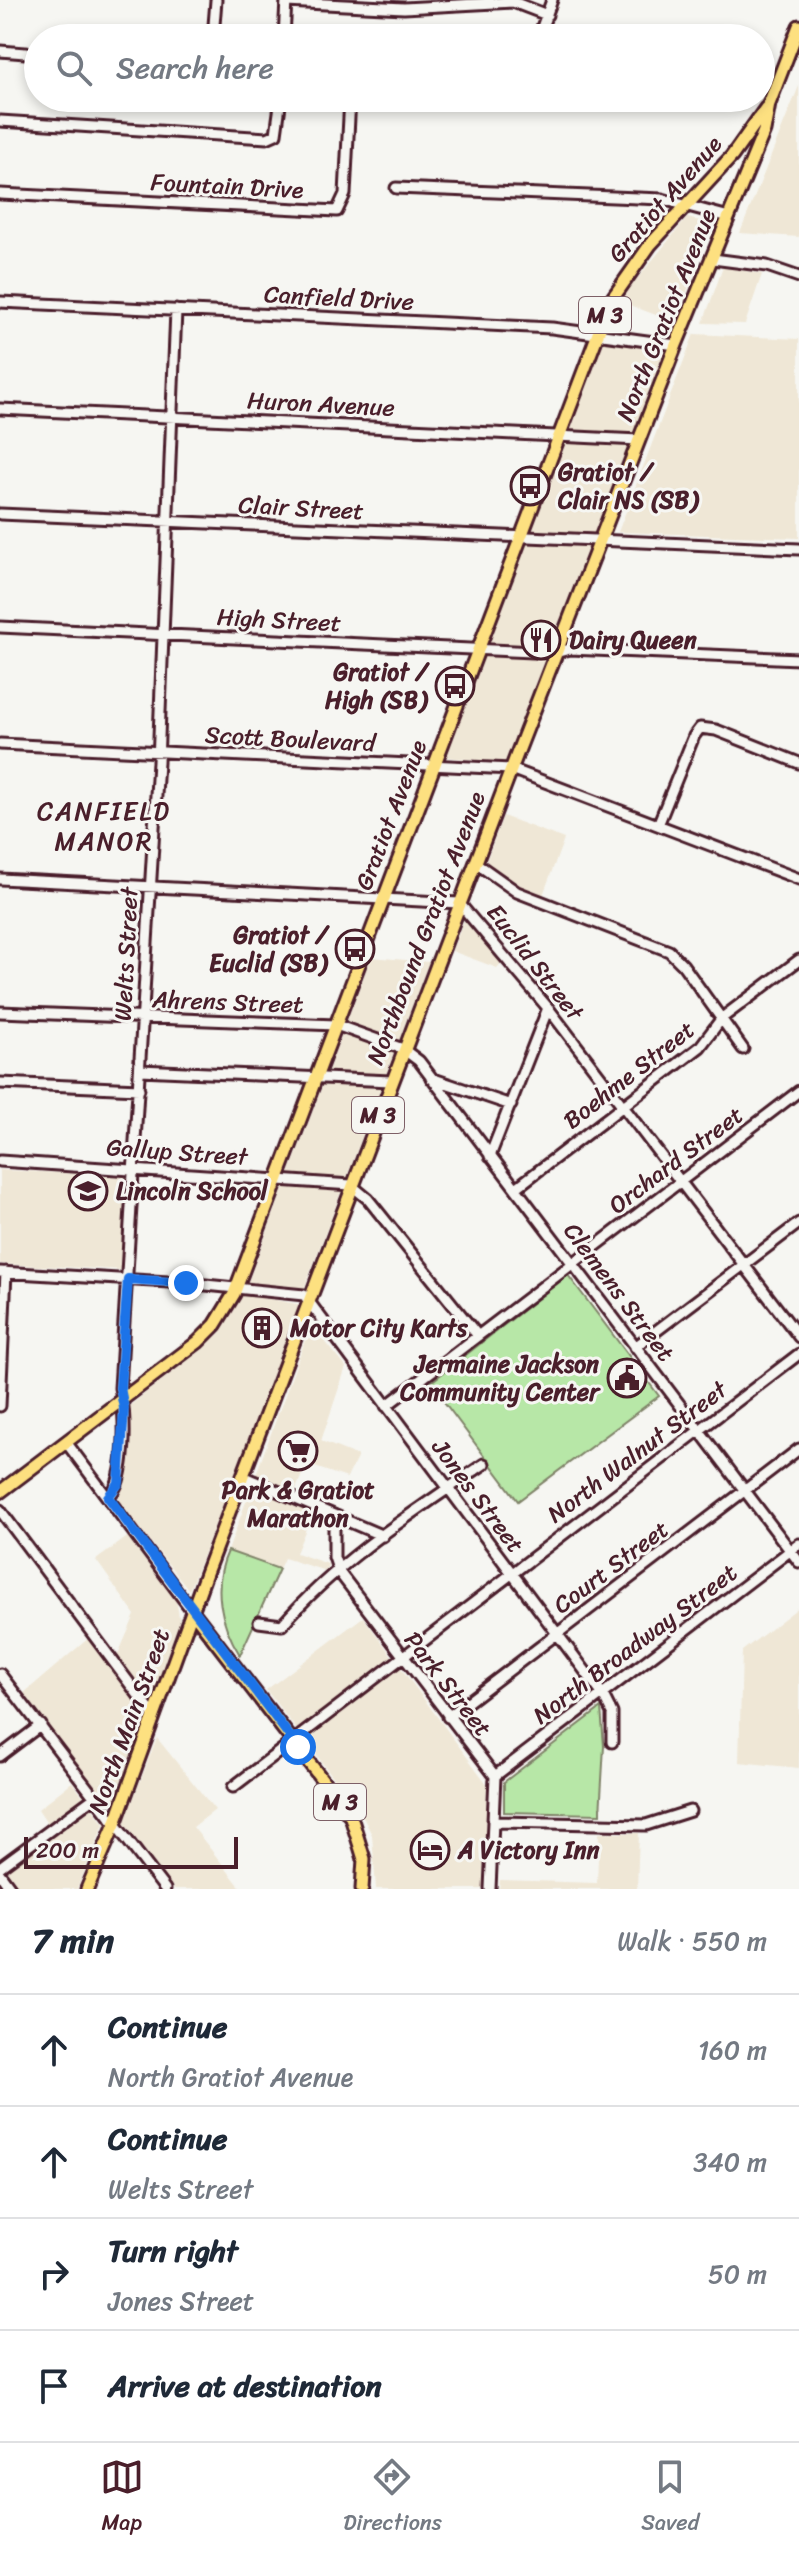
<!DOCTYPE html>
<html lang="en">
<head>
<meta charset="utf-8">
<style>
	:root { --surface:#fff; --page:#f6f6f7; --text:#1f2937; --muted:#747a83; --line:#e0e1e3; --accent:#4a1f2b }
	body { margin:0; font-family:Sriracha,sans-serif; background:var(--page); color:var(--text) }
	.scale { position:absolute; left:24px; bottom:20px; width:214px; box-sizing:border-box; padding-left:8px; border:4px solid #4a1f2b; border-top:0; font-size:22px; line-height:28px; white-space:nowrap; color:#4a1f2b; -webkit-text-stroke:6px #f6f6f2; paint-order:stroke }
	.stop { position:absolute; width:24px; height:24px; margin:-18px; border:6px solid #1a73e8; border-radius:50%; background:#fff }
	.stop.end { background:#1a73e8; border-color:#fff; box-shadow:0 2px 8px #0008 }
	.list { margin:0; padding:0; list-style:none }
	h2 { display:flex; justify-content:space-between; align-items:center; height:104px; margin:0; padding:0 32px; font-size:34px }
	h2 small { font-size:26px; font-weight:400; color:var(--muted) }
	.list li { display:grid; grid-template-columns:52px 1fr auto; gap:24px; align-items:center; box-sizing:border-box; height:112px; padding:0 32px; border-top:2px solid var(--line) }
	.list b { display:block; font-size:30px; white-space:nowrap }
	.list p { margin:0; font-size:26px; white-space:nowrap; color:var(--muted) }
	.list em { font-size:26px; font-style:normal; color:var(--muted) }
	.icon { flex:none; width:44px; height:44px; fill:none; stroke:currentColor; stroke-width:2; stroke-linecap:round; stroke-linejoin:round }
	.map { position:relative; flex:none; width:799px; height:1889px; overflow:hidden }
	.search { position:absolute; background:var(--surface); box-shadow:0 4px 12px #0003; left:24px; right:24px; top:24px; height:88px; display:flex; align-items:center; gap:20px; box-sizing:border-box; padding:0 28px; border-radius:44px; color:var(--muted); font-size:30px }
	.sheet { height:552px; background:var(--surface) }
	nav { display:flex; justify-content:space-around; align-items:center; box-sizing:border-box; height:112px; border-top:2px solid var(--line); background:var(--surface); font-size:22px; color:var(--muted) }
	nav a { display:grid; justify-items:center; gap:4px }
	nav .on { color:var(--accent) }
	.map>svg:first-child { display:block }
	.built { fill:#efe7d6 }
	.green { fill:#b7e7a7; stroke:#808369; stroke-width:2 }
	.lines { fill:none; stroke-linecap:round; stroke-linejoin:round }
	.minor-casing { stroke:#4a1f2b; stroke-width:15 }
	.major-casing { stroke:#4a1f2b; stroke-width:17 }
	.minor { stroke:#f6f6f2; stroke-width:9 }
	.major { stroke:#fde080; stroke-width:11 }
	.route { stroke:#1a73e8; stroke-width:10 }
	.labels { text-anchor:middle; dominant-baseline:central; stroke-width:6; stroke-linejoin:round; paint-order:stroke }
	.shield { fill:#f6f6f2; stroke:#7e6067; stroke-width:2 }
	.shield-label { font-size:22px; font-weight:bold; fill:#4a1f2b }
	.street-label { font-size:24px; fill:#4a1f2b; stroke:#f6f6f2 }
	.poi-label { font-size:24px; font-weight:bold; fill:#4a1f2b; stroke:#f6f6f2; text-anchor:start }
	.neighbourhood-label { font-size:26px; letter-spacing:2px; fill:#4a1f2b; stroke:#f6f6f2 }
</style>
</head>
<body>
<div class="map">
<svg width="799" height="1889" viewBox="0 0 799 1889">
	<rect width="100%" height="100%" fill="#f6f6f2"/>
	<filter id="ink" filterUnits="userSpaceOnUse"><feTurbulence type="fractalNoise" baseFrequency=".0125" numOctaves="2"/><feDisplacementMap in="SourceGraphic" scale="16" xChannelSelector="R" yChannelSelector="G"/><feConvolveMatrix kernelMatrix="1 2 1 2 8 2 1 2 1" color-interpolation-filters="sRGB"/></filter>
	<g filter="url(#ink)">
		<!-- built -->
		<path class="built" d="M 799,86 L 799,237 L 740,233 Z
			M 687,218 L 709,223 L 677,323 L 619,301 Z
			M 723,267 L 762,274 L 745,324 L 703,323 Z
			M 694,334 L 799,339 L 799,538 L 618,532 Z
			M 601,342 L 666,350 L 508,763 L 446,757 Z
			M 503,816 L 564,839 L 543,895 L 517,885 L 486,862 Z
			M 466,915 L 503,961 L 497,968 L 452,951 Z
			M 371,957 L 429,962 L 304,1289 L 248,1282 Z
			M 0,1170 L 128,1176 L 124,1270 L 0,1264 Z
			M 242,1294 L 303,1305 L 189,1590 L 119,1502 L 127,1408 L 220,1333 Z
			M 311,1324 L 346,1367 L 321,1441 L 358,1456 L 347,1478 L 306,1464 L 295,1492 L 317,1502 L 296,1553 L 328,1564 L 326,1571 L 284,1558 L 279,1569 L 228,1551 Z
			M 130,1535 L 175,1594 L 180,1622 L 114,1801 L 102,1800 L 24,1693 L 90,1637 L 113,1666 L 135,1615 L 96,1560 Z
			M 799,1607 L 799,1768 L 739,1762 L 742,1651 Z
			M 363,1617 L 487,1784 L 483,1889 L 376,1889 L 372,1835 L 361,1813 L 266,1690 Z
			M 157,1738 L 215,1810 L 193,1827 L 242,1889 L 174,1889 L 124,1823 Z
			M 72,1782 L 104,1824 L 77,1889 L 20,1889 L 0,1861 L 50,1827 L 38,1809 Z
			M 599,1833 L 639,1833 L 637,1889 L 499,1889 L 500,1880 L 597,1883 Z"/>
		<!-- green -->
		<path class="green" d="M 568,1275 L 659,1396 L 518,1501 L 430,1383 Z
			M 228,1551 L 279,1569 L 240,1655 C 220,1623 212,1586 228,1551 Z
			M 601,1708 L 604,1746 L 600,1814 L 504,1812 L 504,1782 Z"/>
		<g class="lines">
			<!-- minor casing -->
			<g class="minor-casing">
				<path id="minor" d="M 286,2 L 404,8 L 513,2 L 547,15
					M 213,38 L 216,0
					M 284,38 L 286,0
					M 538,38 L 552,0
					M 0,51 L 38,54
					M 0,121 L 267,138 L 276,134 L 281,98
					M 396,188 L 662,199 L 729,217
					M 0,194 L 337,211 L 345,194 L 350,98
					M 713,259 L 767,266 L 799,277
					M 0,302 L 552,328 L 676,345
					M 0,409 L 639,440
					M 0,514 L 799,549
					M 0,627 L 555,653 L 570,649 L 799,659
					M 0,744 L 511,769 L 799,879
					M 658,825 L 694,736 L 700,728 L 716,730 L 799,763
					M 476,863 L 517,892 L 669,951 L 683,965 L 743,1049
					M 0,879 L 459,903 L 548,1008 L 799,1337
					M 0,1012 L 336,1025 L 403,1049 L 419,1061 L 799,1562
					M 140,1070 L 391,1081
					M 431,1078 L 511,1105
					M 0,1083 L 139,1089
					M 490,1156 L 548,1008
					M 0,1161 L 351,1185 L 368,1199 L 478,1336
					M 516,1188 L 700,1047 L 722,1018 L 799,960
					M 0,1272 L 186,1283 L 304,1295 L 603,1695 L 612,1713 L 612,1742
					M 635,1347 L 799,1223
					M 0,1406 L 6,1272
					M 386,1406 L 799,1091
					M 66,1442 L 193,1612
					M 244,1477 L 383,1536
					M 108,1497 C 128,1482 126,1411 120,1388 L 158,762 L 176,310
					M 0,1510 L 154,1716
					M 334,1515 L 334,1557 L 339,1572 L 495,1776 L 490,1889
					M 259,1622 L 282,1625 C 337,1561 415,1511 484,1464
					M 0,1674 L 165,1889
					M 448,1717 L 799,1449
					M 0,1756 L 41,1725
					M 495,1776 L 799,1544
					M 233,1787 L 799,1354
					M 494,1822 L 646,1825 L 690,1811
					M 0,1867 L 95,1797
					M 0,1874 L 11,1889"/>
			</g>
			<!-- major casing -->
			<g class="major-casing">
				<path id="major" d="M 0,1492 L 198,1342 L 215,1325 L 234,1294 L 610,302 L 650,245 L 732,156 L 766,108
					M 193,1612 L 351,1817 L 364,1859 L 362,1889
					M 87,1889 L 115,1824 L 206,1573 L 517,754 L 676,345 L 764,131 L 769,104 L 799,26"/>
			</g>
			<!-- minor -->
			<use href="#minor" class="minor"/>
			<!-- major -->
			<use href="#major" class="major"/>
		</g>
	</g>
	<g class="lines" filter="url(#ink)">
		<!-- route -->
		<path class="route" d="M 186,1283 L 128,1279 L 120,1388 L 124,1408 L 119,1483 L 108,1497 L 298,1747"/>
	</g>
	<!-- icons -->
	<defs>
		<g id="bus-ring" transform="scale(2)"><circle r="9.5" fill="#f6f6f2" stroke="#4a1f2b" stroke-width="1.5"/><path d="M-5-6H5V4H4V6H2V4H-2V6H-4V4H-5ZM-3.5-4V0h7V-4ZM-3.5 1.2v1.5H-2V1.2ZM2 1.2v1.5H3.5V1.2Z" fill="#4a1f2b"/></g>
		<g id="restaurant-ring" transform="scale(2)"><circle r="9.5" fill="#f6f6f2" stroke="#4a1f2b" stroke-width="1.5"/><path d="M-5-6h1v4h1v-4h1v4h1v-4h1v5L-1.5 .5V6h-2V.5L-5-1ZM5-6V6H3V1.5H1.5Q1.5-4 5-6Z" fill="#4a1f2b"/></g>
		<g id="school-ring" transform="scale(2)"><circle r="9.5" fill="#f6f6f2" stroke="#4a1f2b" stroke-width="1.5"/><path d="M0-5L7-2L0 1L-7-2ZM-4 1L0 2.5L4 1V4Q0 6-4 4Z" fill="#4a1f2b"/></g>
		<g id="building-ring" transform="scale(2)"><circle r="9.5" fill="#f6f6f2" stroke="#4a1f2b" stroke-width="1.5"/><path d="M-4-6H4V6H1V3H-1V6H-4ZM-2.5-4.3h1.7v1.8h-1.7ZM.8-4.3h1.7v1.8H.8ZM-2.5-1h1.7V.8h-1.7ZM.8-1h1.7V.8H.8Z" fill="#4a1f2b"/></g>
		<g id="civic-ring" transform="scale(2)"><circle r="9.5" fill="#f6f6f2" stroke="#4a1f2b" stroke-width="1.5"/><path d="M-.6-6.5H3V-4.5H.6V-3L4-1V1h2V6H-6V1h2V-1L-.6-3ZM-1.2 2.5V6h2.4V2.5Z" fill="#4a1f2b"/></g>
		<g id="supermarket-ring" transform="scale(2)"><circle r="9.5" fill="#f6f6f2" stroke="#4a1f2b" stroke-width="1.5"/><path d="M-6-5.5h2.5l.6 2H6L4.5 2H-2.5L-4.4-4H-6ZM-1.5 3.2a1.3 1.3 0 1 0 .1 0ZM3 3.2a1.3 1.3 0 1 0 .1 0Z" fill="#4a1f2b"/></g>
		<g id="hotel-ring" transform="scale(2)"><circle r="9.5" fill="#f6f6f2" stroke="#4a1f2b" stroke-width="1.5"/><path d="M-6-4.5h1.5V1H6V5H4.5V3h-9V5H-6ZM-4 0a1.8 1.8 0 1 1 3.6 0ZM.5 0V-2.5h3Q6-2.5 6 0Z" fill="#4a1f2b"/></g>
	</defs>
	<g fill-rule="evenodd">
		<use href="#bus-ring" x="530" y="486"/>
		<use href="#restaurant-ring" x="541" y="640"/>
		<use href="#bus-ring" x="455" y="686"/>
		<use href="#bus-ring" x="355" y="949"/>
		<use href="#school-ring" x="88" y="1191"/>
		<use href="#building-ring" x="262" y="1328"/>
		<use href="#civic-ring" x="627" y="1378"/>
		<use href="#supermarket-ring" x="298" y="1451"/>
		<use href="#hotel-ring" x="430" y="1850"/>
	</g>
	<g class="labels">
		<!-- shield labels -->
		<g class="shield">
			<rect x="579" y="297" width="52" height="36" rx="6"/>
			<rect x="352" y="1097" width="52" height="36" rx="6"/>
			<rect x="314" y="1784" width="52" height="36" rx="6"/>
		</g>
		<g class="shield-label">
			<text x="605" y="315">M 3</text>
			<text x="378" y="1115">M 3</text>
			<text x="340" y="1802">M 3</text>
		</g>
		<!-- street labels -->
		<g class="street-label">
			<text transform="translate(227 186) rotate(3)">Fountain Drive</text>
			<text transform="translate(665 199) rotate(-49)">Gratiot Avenue</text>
			<text transform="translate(339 298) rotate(3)">Canfield Drive</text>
			<text transform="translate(666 315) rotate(-68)">North Gratiot Avenue</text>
			<text transform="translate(321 404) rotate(3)">Huron Avenue</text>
			<text transform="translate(301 508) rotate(3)">Clair Street</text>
			<text transform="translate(279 620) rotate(3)">High Street</text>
			<text transform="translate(290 739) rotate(3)">Scott Boulevard</text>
			<text transform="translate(391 815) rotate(-69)">Gratiot Avenue</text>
			<text transform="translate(426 928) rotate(-69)">Northbound Gratiot Avenue</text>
			<text transform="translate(126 954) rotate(-87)">Welts Street</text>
			<text transform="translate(535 962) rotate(52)">Euclid Street</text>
			<text transform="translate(228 1002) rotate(2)">Ahrens Street</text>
			<text transform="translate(629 1075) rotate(-38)">Boehme Street</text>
			<text transform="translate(177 1152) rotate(4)">Gallup Street</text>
			<text transform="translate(676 1160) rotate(-37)">Orchard Street</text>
			<text transform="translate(619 1292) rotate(53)">Clemens Street</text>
			<text transform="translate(637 1452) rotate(-37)">North Walnut Street</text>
			<text transform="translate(478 1496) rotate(53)">Jones Street</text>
			<text transform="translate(611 1567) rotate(-37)">Court Street</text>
			<text transform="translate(635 1644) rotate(-37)">North Broadway Street</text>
			<text transform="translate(448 1684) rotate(52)">Park Street</text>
			<text transform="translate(129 1721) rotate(-70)">North Main Street</text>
		</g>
		<!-- poi labels -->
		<g class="poi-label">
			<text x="558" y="472">Gratiot /<tspan x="558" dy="28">Clair NS (SB)</tspan></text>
			<text x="569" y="640">Dairy Queen</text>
			<text x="427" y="672" text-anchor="end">Gratiot /<tspan x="427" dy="28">High (SB)</tspan></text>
			<text x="327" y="935" text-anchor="end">Gratiot /<tspan x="327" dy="28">Euclid (SB)</tspan></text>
			<text x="116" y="1191">Lincoln School</text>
			<text x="290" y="1328">Motor City Karts</text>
			<text x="599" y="1364" text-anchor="end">Jermaine Jackson<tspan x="599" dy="28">Community Center</tspan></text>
			<text x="298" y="1490" text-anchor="middle">Park &amp; Gratiot<tspan x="298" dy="28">Marathon</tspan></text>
			<text x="458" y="1850">A Victory Inn</text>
		</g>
		<!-- neighbourhood labels -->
		<g class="neighbourhood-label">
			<text x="104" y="811">CANFIELD<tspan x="104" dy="30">MANOR</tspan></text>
		</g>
	</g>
</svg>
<div class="scale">200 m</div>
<div class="stop" style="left:298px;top:1747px"></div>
<div class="stop end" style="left:186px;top:1283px"></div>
<div class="search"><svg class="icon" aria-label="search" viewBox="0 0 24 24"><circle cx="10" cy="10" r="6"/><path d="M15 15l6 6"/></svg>Search here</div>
</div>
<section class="sheet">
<h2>7 min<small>Walk · 550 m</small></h2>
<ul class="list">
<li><svg class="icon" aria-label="ahead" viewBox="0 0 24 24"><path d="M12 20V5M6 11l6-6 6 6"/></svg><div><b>Continue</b><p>North Gratiot Avenue</p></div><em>160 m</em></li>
<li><svg class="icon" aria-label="ahead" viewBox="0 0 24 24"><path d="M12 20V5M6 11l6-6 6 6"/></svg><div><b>Continue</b><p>Welts Street</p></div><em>340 m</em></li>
<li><svg class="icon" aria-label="right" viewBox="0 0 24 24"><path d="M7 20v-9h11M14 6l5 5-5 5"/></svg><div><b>Turn right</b><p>Jones Street</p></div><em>50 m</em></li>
<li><svg class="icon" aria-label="arrive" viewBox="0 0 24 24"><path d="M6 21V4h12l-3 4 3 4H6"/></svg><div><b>Arrive at destination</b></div></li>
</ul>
</section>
<nav>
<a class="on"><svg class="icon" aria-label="map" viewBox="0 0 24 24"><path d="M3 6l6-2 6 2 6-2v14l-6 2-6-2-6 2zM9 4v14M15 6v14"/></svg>Map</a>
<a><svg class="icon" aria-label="directions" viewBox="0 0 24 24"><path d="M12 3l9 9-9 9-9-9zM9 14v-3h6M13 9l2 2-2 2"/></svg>Directions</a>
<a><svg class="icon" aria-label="saved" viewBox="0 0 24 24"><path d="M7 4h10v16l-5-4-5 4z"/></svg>Saved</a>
</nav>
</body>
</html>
